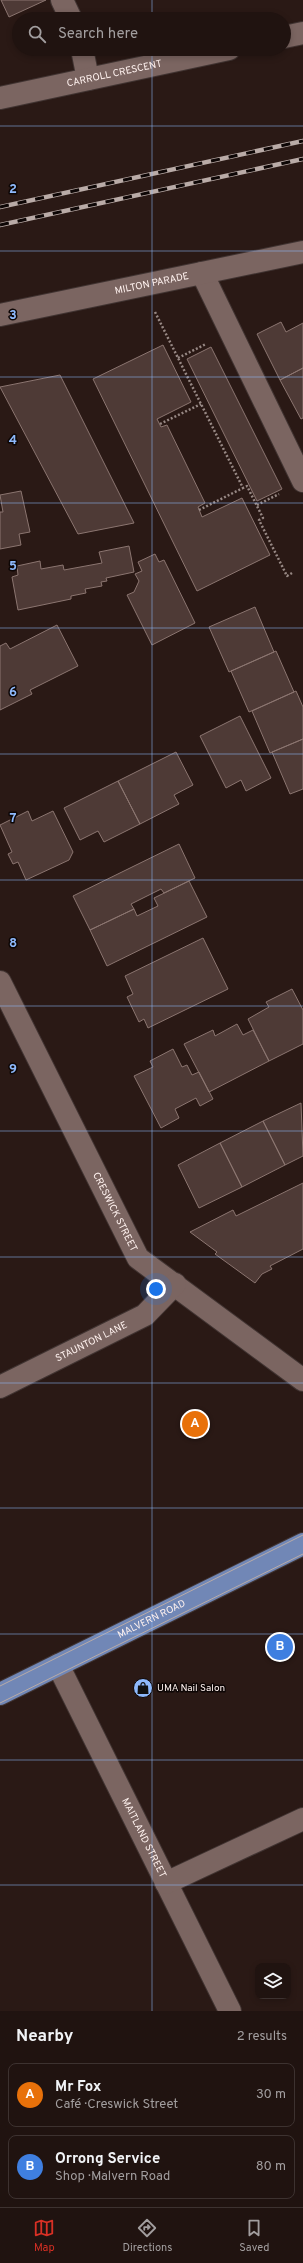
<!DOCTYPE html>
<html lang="en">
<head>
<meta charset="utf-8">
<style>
	:root { --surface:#201310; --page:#281c19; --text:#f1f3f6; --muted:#a29e9f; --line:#3d3230; --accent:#d93025 }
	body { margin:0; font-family:Overpass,sans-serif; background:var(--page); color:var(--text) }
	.controls { position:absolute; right:12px; bottom:12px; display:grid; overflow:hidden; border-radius:8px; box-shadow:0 2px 6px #0003 }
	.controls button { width:36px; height:36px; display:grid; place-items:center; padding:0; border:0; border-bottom:1px solid var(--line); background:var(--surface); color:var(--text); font:20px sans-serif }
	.you { position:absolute; left:156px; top:1289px; width:14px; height:14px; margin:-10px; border:3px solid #fff; border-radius:50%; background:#1a73e8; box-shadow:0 0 0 6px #1a73e833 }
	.badge { display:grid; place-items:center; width:26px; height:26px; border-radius:50%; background:var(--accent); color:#fff; font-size:13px; font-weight:700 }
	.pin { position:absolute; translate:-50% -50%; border:2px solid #fff; box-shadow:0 1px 4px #0006 }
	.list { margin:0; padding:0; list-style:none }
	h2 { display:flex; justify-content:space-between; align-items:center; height:52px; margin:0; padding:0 16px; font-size:17px }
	h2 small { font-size:13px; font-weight:400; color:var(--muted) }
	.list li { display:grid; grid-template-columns:26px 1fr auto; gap:12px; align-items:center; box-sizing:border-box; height:64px; margin:0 8px 8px; padding:0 8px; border:1px solid var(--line); border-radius:8px }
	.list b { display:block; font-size:15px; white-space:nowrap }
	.list p { margin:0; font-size:13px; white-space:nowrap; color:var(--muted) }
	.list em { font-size:13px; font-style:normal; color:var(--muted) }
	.icon { flex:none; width:22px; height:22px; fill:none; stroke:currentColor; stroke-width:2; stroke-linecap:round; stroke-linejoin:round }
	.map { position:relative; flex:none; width:303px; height:2011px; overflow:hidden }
	.search { position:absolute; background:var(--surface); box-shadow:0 2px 6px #0003; left:12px; right:12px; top:12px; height:44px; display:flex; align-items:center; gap:10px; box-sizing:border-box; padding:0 14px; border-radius:22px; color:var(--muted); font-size:15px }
	.sheet { height:196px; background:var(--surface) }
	nav { display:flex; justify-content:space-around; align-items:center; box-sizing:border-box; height:56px; border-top:1px solid var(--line); background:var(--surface); font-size:11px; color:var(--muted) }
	nav a { display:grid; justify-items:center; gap:2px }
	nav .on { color:var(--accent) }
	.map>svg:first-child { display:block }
	.building { fill:#4e3a36; stroke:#8b7570 }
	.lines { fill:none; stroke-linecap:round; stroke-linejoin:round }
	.minor-casing { stroke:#413432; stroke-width:24 }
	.major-casing { stroke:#413432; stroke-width:24 }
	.path { stroke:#978884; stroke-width:2.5; stroke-dasharray:2 2; stroke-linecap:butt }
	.minor { stroke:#7b6561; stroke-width:22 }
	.major { stroke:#7187b6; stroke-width:22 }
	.tram { stroke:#b9aba7; stroke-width:1 }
	.rail-casing { stroke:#b9aba7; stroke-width:4.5 }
	.rail { stroke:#0d0605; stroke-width:3; stroke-dasharray:9; stroke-linecap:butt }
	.grid { fill:none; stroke:#8eb9fc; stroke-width:1; stroke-opacity:0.55 }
	.labels { text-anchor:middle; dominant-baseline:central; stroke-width:3; stroke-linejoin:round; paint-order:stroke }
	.street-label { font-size:10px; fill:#fff2ef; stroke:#0d0605 }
	.poi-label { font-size:10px; fill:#fff2ef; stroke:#0d0605; text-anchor:start }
	.grid-label { font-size:13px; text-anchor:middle; font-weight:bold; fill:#8eb9fc; stroke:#0d0605; stroke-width:3; stroke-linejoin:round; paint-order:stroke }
</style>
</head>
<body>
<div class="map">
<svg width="303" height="2011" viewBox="0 0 303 2011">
	<rect width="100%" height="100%" fill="#2a1915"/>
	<!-- building -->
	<path class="building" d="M 1,0 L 46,0 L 9,17 Z
		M 281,322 L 286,332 L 303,323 L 303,368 L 280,380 L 257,334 Z
		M 163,345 L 191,402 L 157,419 L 161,427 L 167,425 L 205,503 L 198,507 L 202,517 L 242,498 L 270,555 L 197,591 L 93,379 Z
		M 211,347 L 282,489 L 257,501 L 187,359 Z
		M 303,368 L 303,418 L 301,419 L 280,380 Z
		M 60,375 L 134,523 L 78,534 L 0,387 Z
		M 21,491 L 30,532 L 19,534 L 21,545 L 0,549 L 0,512 L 3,512 L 0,495 Z
		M 129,546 L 134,572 L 106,578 L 107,581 L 101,582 L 102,586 L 85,589 L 86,593 L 71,596 L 71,599 L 18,610 L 12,577 L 18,575 L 17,566 L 40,561 L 41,569 L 63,565 L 64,570 L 102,563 L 99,552 Z
		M 155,554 L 159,562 L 164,560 L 195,623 L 152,645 L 127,595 L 134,592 L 139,581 L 135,574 L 142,571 L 138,562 Z
		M 255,607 L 274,652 L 229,672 L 209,627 Z
		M 57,625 L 78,666 L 30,690 L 32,694 L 0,710 L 0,646 L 6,643 L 10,649 Z
		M 276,651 L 294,692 L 249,712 L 231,671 Z
		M 296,691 L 303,707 L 303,739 L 270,753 L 252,711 Z
		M 240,716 L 271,778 L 246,791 L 241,780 L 226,788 L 200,736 Z
		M 303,739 L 303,789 L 290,794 L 272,752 Z
		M 176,752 L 193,785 L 174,795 L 179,804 L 140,824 L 118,781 Z
		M 118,781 L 140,824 L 104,842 L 98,831 L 80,840 L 64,808 Z
		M 28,811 L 32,821 L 53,811 L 73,852 L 69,860 L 26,880 L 18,862 L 13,864 L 8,854 L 12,852 L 0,825 Z
		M 179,844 L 195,878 L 164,893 L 161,889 L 131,904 L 134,909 L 90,930 L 73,896 Z
		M 189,881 L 207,917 L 107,966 L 90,930 L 134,909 L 137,916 L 158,906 L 154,898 Z
		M 203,938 L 228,989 L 148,1028 L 144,1019 L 139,1022 L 127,997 L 133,994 L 125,976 Z
		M 292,989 L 303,1010 L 303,1044 L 269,1061 L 248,1019 L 269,1007 L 266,1002 Z
		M 237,1024 L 243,1035 L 253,1030 L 269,1061 L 209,1092 L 184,1044 L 213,1030 L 215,1036 Z
		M 173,1049 L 182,1067 L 187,1065 L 192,1075 L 199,1072 L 213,1099 L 200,1106 L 196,1098 L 175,1109 L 179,1118 L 161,1128 L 134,1076 L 153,1067 L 150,1061 Z
		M 301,1103 L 303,1156 L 285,1165 L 263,1121 Z
		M 263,1121 L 285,1165 L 242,1187 L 220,1143 Z
		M 220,1143 L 242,1187 L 199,1208 L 178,1165 Z
		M 303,1183 L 303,1249 L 270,1266 L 272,1269 L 262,1274 L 255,1283 L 215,1254 L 217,1252 L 190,1232 L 233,1210 L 236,1216 Z"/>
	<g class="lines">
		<!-- minor casing -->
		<g class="minor-casing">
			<g id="minor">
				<path d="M 62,0 L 71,19"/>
				<path d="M 284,37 L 303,33"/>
				<path d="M 82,49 L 88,79"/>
				<path id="s1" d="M 0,98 L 229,49"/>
				<path d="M 202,273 L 303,481"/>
				<path id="s2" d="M 0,315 L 303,252"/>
				<path id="s3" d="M 0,982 L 138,1258 L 303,1380"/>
				<path id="s4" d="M 0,1387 L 145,1315 L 175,1284"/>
				<path id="s5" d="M 58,1665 L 230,2011"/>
				<path d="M 166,1883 L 303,1819"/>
			</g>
		</g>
		<!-- major casing -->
		<g class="major-casing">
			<g id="major">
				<path id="s6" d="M 0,1694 L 303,1544"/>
			</g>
		</g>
		<!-- path -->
		<path class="path" d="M 155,312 L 243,488 L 247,486 L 263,518 L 259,520 L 287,576 L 292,573
			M 178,358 L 206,344
			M 160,424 L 201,404
			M 257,505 L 279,494
			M 199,510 L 243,488"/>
		<!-- minor -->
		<use href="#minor" class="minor"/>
		<!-- major -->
		<use href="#major" class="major"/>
		<!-- tram -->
		<path class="tram" d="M 0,1686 L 303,1535
			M 0,1703 L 303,1554"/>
		<!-- rail casing -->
		<g class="rail-casing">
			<path id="rail" d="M 0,207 L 303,141
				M 0,225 L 303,159"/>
		</g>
		<!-- rail -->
		<use href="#rail" class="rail"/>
	</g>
	<!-- grid -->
	<path class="grid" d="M 152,0 L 152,19M 152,49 L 152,2011M 0,126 L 303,126M 0,251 L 303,251M 0,377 L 303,377M 0,503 L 303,503M 0,628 L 303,628M 0,754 L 303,754M 0,880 L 303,880M 0,1006 L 303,1006M 0,1131 L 303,1131M 0,1257 L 303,1257M 0,1383 L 303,1383M 0,1508 L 303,1508M 0,1634 L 303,1634M 0,1760 L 303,1760M 0,1885 L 303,1885"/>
	<!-- icons -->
	<defs>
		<g id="shop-disc" transform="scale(1)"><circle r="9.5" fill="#8eb9fc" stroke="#0d0605"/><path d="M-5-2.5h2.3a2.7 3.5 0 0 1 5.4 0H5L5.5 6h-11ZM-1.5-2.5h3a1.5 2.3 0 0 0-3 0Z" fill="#111"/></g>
	</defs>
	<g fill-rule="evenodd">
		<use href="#shop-disc" x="143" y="1688"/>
	</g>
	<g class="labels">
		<!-- street labels -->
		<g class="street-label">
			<text stroke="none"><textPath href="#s1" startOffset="117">CARROLL CRESCENT</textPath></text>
			<text stroke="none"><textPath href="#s2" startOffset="155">MILTON PARADE</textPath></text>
			<text stroke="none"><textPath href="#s3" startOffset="257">CRESWICK STREET</textPath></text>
			<text stroke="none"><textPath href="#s4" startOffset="102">STAUNTON LANE</textPath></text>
			<text stroke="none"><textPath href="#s6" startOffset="169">MALVERN ROAD</textPath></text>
			<text stroke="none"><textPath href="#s5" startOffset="193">MAITLAND STREET</textPath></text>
		</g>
		<!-- poi labels -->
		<g class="poi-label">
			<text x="157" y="1688">UMA Nail Salon</text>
		</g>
	</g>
	<g class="grid-label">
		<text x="13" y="193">2</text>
		<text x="13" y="319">3</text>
		<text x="13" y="444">4</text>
		<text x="13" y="570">5</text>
		<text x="13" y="696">6</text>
		<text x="13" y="822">7</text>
		<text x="13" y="947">8</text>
		<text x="13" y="1073">9</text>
	</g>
</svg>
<div class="controls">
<button><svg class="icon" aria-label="layers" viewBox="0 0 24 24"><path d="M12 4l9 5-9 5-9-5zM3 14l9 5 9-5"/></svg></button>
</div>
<div class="you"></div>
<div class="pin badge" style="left:195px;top:1424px;background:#e8710a">A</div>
<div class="pin badge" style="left:280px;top:1647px;background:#3f7fe0">B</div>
<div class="search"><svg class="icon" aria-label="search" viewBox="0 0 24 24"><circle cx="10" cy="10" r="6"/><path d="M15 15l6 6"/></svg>Search here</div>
</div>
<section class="sheet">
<h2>Nearby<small>2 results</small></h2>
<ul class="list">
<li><span class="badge" style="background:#e8710a">A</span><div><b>Mr Fox</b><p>Café · Creswick Street</p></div><em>30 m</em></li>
<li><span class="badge" style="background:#3f7fe0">B</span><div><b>Orrong Service</b><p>Shop · Malvern Road</p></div><em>80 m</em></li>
</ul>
</section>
<nav>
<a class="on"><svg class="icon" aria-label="map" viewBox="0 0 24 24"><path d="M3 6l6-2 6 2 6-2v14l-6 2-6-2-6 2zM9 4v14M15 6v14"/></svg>Map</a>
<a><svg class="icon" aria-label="directions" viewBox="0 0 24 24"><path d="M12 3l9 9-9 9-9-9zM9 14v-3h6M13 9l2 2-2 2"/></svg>Directions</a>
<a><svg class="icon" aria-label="saved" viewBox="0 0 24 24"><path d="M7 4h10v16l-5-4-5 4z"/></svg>Saved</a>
</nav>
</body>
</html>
